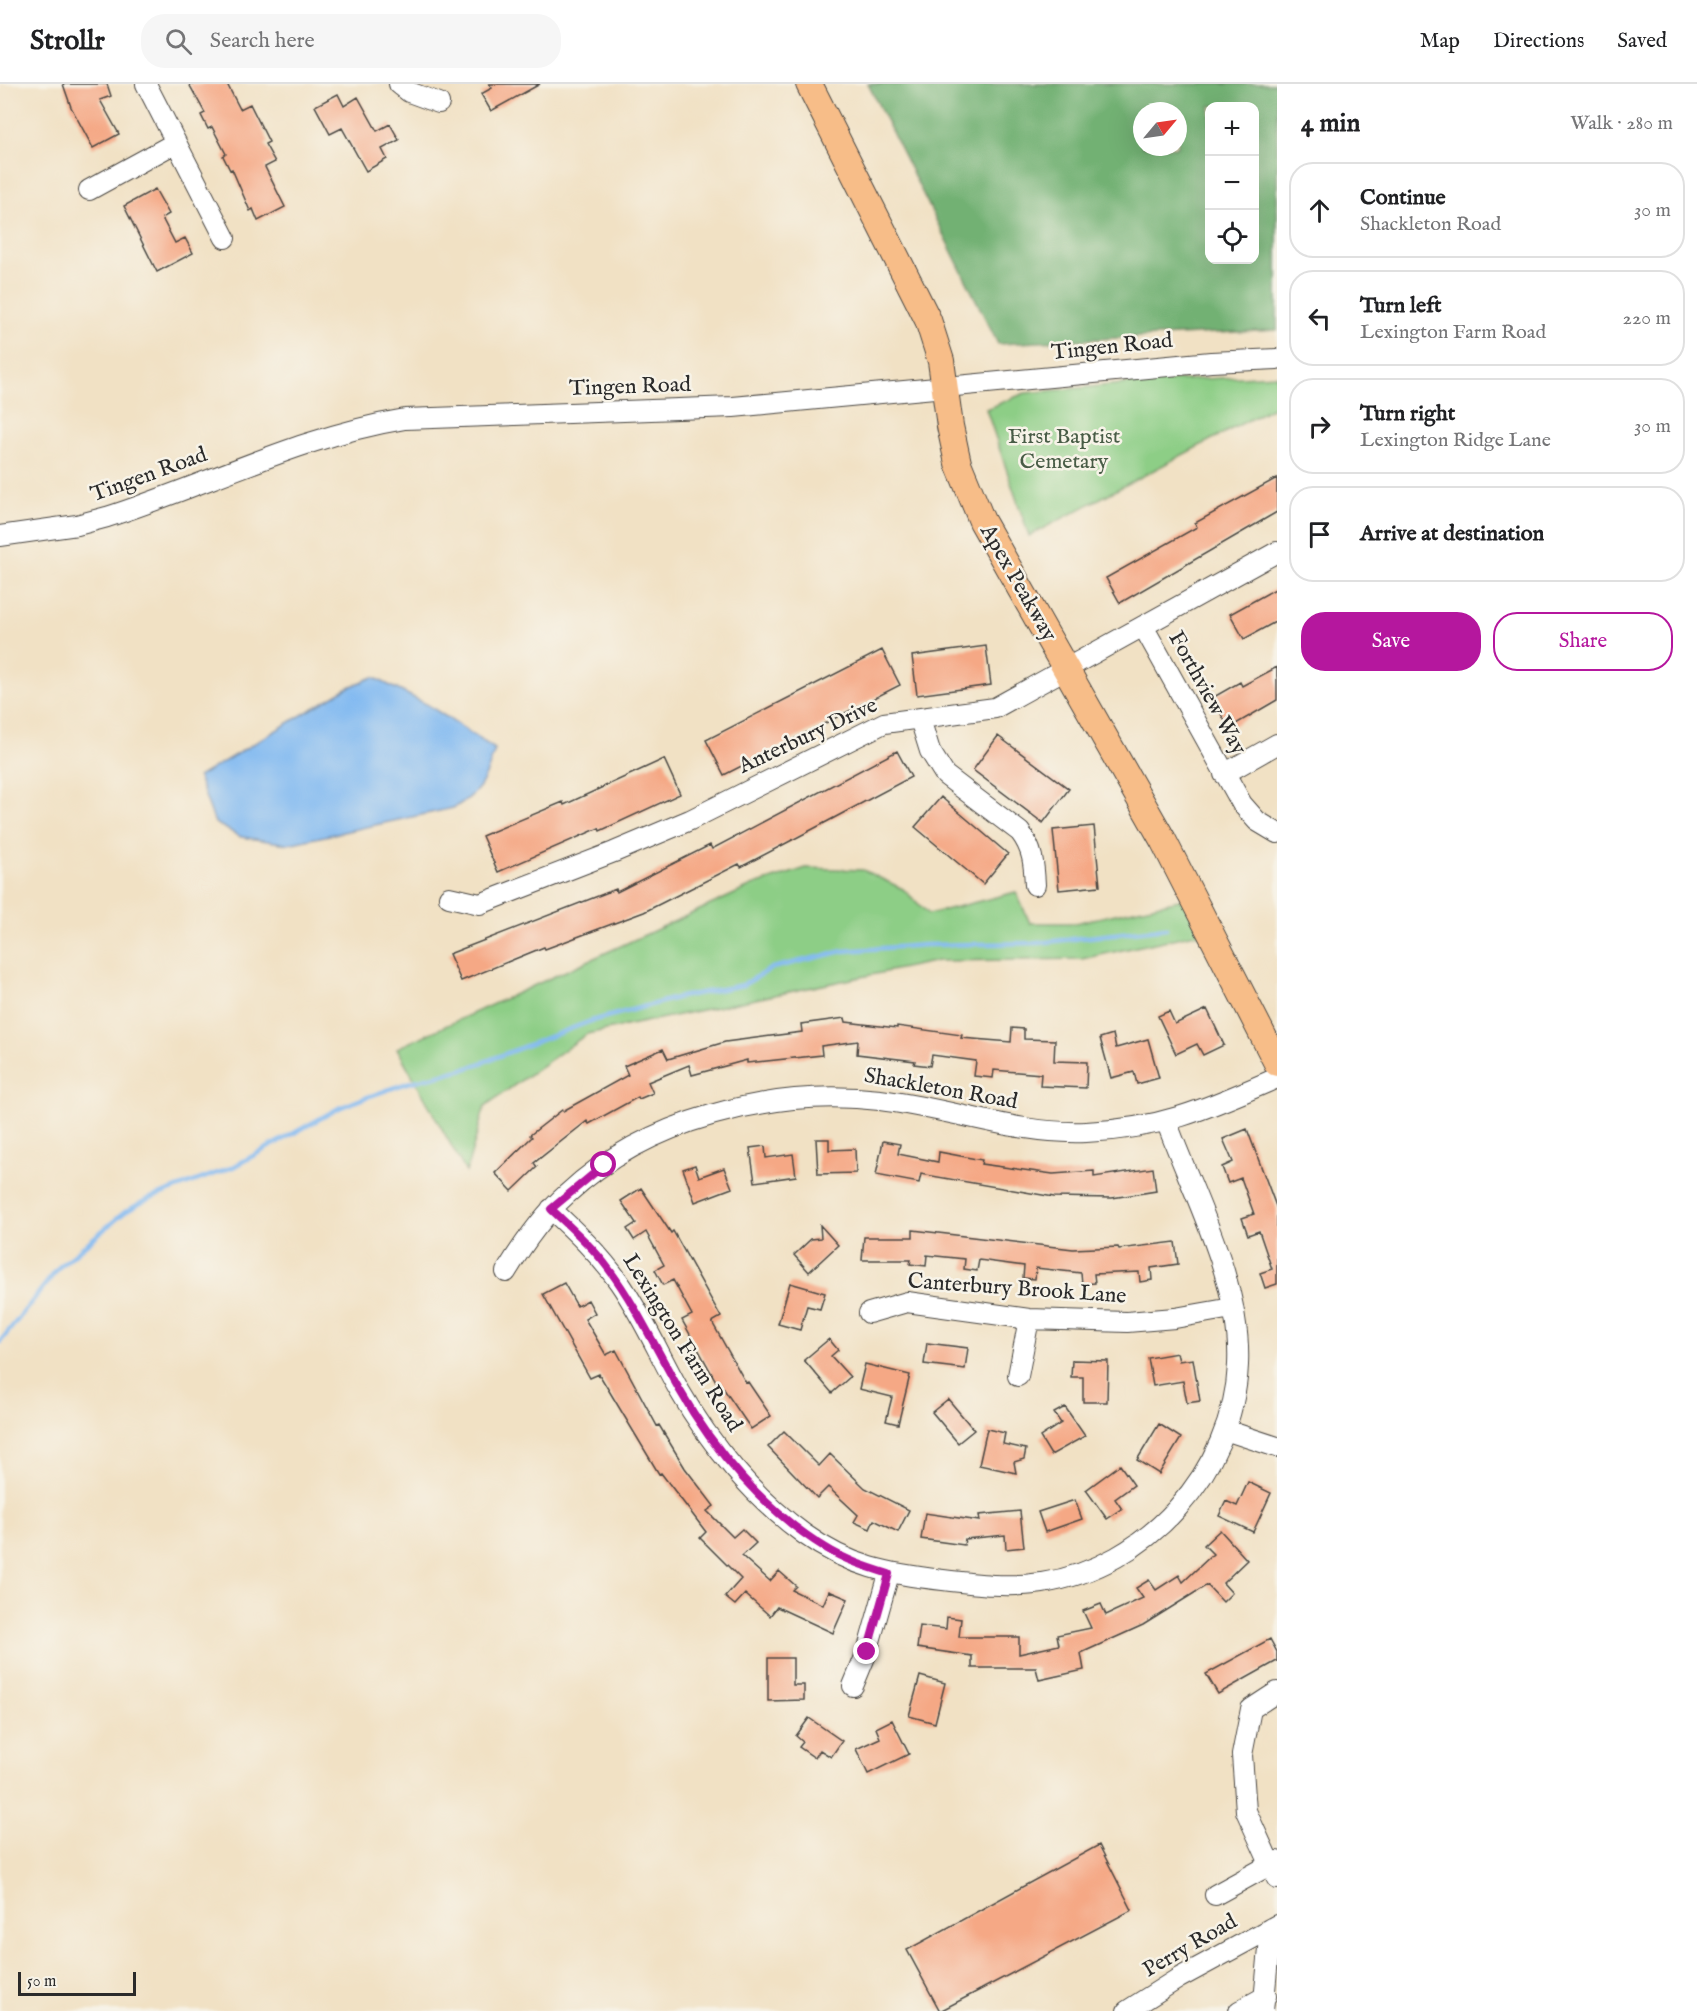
<!DOCTYPE html>
<html lang="en">
<head>
<meta charset="utf-8">
<style>
	:root { --surface:#fff; --page:#f6f6f6; --text:#202124; --muted:#757577; --line:#e0e0e0; --accent:#b5179e }
	body { margin:0; font-family:"IM FELL English",serif; background:var(--page); color:var(--text) }
	.controls { position:absolute; right:18px; top:18px; display:grid; overflow:hidden; border-radius:12px; box-shadow:0 6px 24px #0002 }
	.controls button { width:54px; height:54px; display:grid; place-items:center; padding:0; border:0; border-bottom:2px solid var(--line); background:var(--surface); color:var(--text); font:30px sans-serif }
	.compass { position:absolute; left:1133px; top:18px; width:54px; height:54px; border-radius:50%; background:var(--surface); box-shadow:0 6px 24px #0002; rotate:61deg }
	.scale { position:absolute; left:18px; bottom:15px; width:118px; box-sizing:border-box; padding-left:6px; border:3px solid #2b2b2b; border-top:0; font-size:16px; line-height:21px; white-space:nowrap; color:#2b2b2b; -webkit-text-stroke:4px #f7f3e8; paint-order:stroke }
	.stop { position:absolute; width:18px; height:18px; margin:-14px; border:4px solid #b5179e; border-radius:50%; background:#fff }
	.stop.end { background:#b5179e; border-color:#fff; box-shadow:0 2px 6px #0008 }
	.list { margin:0; padding:0; list-style:none }
	h2 { display:flex; justify-content:space-between; align-items:center; height:78px; margin:0; padding:0 24px; font-size:26px }
	h2 small { font-size:20px; font-weight:400; color:var(--muted) }
	.list li { display:grid; grid-template-columns:39px 1fr auto; gap:18px; align-items:center; box-sizing:border-box; height:96px; margin:0 12px 12px; padding:0 12px; border:2px solid var(--line); border-radius:24px }
	.list b { display:block; font-size:22px; white-space:nowrap }
	.list p { margin:0; font-size:20px; white-space:nowrap; color:var(--muted) }
	.list em { font-size:20px; font-style:normal; color:var(--muted) }
	.actions { display:flex; gap:12px; padding:18px 24px }
	.actions a { flex:1; padding:14px 0; border:2px solid var(--accent); border-radius:24px; text-align:center; font-size:21px; color:var(--accent) }
	.actions .main { background:var(--accent); color:#fff }
	.icon { flex:none; width:33px; height:33px; fill:none; stroke:currentColor; stroke-width:2; stroke-linecap:round; stroke-linejoin:round }
	.map { position:relative; flex:none; width:1277px; height:1927px; overflow:hidden }
	header { display:flex; align-items:center; gap:36px; box-sizing:border-box; height:84px; padding:0 30px; background:var(--surface); border-bottom:2px solid var(--line) }
	header strong { font-size:28px }
	nav { display:flex; gap:33px; margin-inline-start:auto; font-size:21px }
	.search { width:420px; height:54px; background:var(--page); display:flex; align-items:center; gap:15px; box-sizing:border-box; padding:0 21px; border-radius:24px; color:var(--muted); font-size:22px }
	main { display:flex }
	aside { flex:1; background:var(--surface) }
	.map>svg:first-child { display:block }
	.green { fill:#8dce86; stroke:#5c7c58; stroke-width:1.5 }
	.forest { fill:#72b173; stroke:#4e6e4f; stroke-width:1.5; fill-rule:evenodd }
	.water { fill:#81b9f1; stroke:#56728e; stroke-width:1.5 }
	.lines { fill:none; stroke-linecap:round; stroke-linejoin:round }
	.stream { stroke:#81b9f1; stroke-width:4.5 }
	.building { fill:#f5a885 }
	.minor-casing { stroke:#494642; stroke-width:22 }
	.major-casing { stroke:#494642; stroke-width:28 }
	.minor { stroke:#fff; stroke-width:20 }
	.major { stroke:#f7bd88; stroke-width:26 }
	.route { stroke:#b5179e; stroke-width:8 }
	.labels { text-anchor:middle; dominant-baseline:central; stroke-width:5; stroke-linejoin:round; paint-order:stroke }
	.street-label { font-size:22px; fill:#2b2b2b; stroke:#f7f3e8 }
	.park-label { font-size:22px; fill:#485c46; stroke:#f7f3e8 }
</style>
</head>
<body>
<header>
<strong>Strollr</strong>
<div class="search"><svg class="icon" aria-label="search" viewBox="0 0 24 24"><circle cx="10" cy="10" r="6"/><path d="M15 15l6 6"/></svg>Search here</div>
<nav><a>Map</a><a>Directions</a><a>Saved</a></nav>
</header>
<main>
<div class="map">
<svg width="1277" height="1927" viewBox="0 0 1277 1927">
	<rect width="100%" height="100%" fill="#f7f3e8"/>
	<filter id="ink" filterUnits="userSpaceOnUse"><feTurbulence type="fractalNoise" baseFrequency=".0167" numOctaves="2"/><feDisplacementMap in="SourceGraphic" scale="12" xChannelSelector="R" yChannelSelector="G"/><feConvolveMatrix kernelMatrix="1 2 1 2 8 2 1 2 1" color-interpolation-filters="sRGB"/></filter>
	<filter id="wash" filterUnits="userSpaceOnUse"><feTurbulence type="fractalNoise" baseFrequency=".008" numOctaves="4" result="noise"/><feDisplacementMap in="SourceGraphic" scale="24" xChannelSelector="R" yChannelSelector="G"/><feGaussianBlur stdDeviation="1.35" result="paint"/><feColorMatrix in="noise" values="0 0 0 0 0 0 0 0 0 0 0 0 0 0 0 0 0 1.4 0 .05"/><feComposite in="paint" operator="in"/></filter>
	<g filter="url(#wash)">
		<rect width="100%" height="100%" fill="#f1e1c4"/>
		<!-- green -->
		<path class="green" d="M 1277,291 L 1277,321 L 1029,452 L 986,325 L 1025,309 L 1144,298 Z
			M 806,784 L 863,786 L 903,805 L 929,830 L 1016,808 L 1030,839 L 1075,839 L 1188,814 L 1205,851 L 1195,850 L 1082,875 L 938,877 L 587,950 L 485,1022 L 466,1088 L 397,964 L 752,802 Z"/>
		<!-- forest -->
		<path class="forest" d="M 868,0 L 1277,0 L 1277,246 L 998,260 ZM 1210,22 L 1254,22 L 1254,176 L 1210,176 ZM 1142,27 L 1178,27 L 1178,63 L 1142,63 Z"/>
		<!-- water -->
		<path class="water" d="M 373,593 L 428,621 L 495,665 C 485,695 483,708 453,724 L 288,760 L 241,753 L 215,739 L 198,693 L 347,604 Z"/>
		<g class="lines">
			<!-- stream -->
			<path class="stream" d="M 0,1258 L 60,1182 L 125,1128 L 148,1115 L 233,1083 L 339,1024 L 359,1016 L 407,999 L 468,984 L 591,937 L 680,913 L 743,901 L 772,884 L 843,867 L 925,861 L 1038,859 L 1166,844"/>
		</g>
		<g id="blocks">
			<!-- building -->
			<path class="building" d="M 63,0 L 107,0 L 111,12 L 100,16 L 119,50 L 93,64 L 71,23 Z
				M 189,0 L 227,0 L 240,25 L 250,20 L 269,58 L 265,60 L 275,78 L 265,83 L 285,123 L 258,137 L 253,125 L 250,127 L 232,85 L 230,86 L 223,72 L 226,70 L 212,43 L 208,45 L 201,31 L 205,29 Z
				M 489,0 L 540,0 L 491,27 L 481,10 L 492,4 Z
				M 338,10 L 344,22 L 358,13 L 377,47 L 390,40 L 399,56 L 382,65 L 387,75 L 366,87 L 342,44 L 330,50 L 315,22 Z
				M 155,105 L 169,130 L 162,134 L 175,159 L 185,154 L 193,169 L 157,188 L 124,122 Z
				M 1277,394 L 1277,428 L 1120,519 L 1106,494 L 1197,443 L 1195,439 Z
				M 1277,504 L 1277,537 L 1244,555 L 1230,530 Z
				M 986,562 L 991,601 L 917,611 L 912,572 Z
				M 882,566 L 900,601 L 724,691 L 706,656 Z
				M 1277,583 L 1277,616 L 1229,644 L 1212,614 L 1240,598 L 1242,602 Z
				M 998,652 L 1069,705 L 1043,739 L 973,686 Z
				M 897,667 L 911,693 L 832,735 L 741,783 L 739,780 L 644,828 L 545,865 L 544,863 L 461,897 L 449,870 L 616,805 L 617,808 L 710,761 L 712,765 Z
				M 664,675 L 680,710 L 600,747 L 599,744 L 498,788 L 482,752 L 563,718 L 564,721 Z
				M 941,713 L 1008,770 L 983,800 L 915,743 Z
				M 1094,742 L 1100,802 L 1059,806 L 1053,746 Z
				M 1207,925 L 1224,961 L 1203,971 L 1197,960 L 1176,970 L 1158,932 L 1169,927 L 1175,940 Z
				M 845,934 L 846,938 L 897,944 L 897,942 L 962,951 L 961,954 L 1011,958 L 1012,944 L 1024,945 L 1024,955 L 1055,956 L 1054,977 L 1087,978 L 1086,1004 L 1040,1002 L 1041,990 L 994,986 L 993,994 L 974,992 L 976,977 L 932,971 L 930,982 L 914,980 L 915,977 L 857,970 L 858,957 L 821,962 L 822,971 L 747,979 L 747,976 L 692,991 L 689,981 L 648,998 L 653,1009 L 639,1015 L 638,1013 L 589,1040 L 587,1037 L 534,1079 L 537,1083 L 512,1107 L 495,1089 L 532,1053 L 530,1051 L 562,1026 L 563,1027 L 628,991 L 624,982 L 663,965 L 668,975 L 725,958 L 802,948 L 801,940 Z
				M 1113,950 L 1116,964 L 1148,955 L 1159,994 L 1137,1000 L 1134,988 L 1111,994 L 1100,954 Z
				M 1247,1045 L 1277,1125 L 1277,1200 L 1265,1204 L 1260,1189 L 1272,1185 L 1259,1147 L 1248,1151 L 1242,1134 L 1254,1130 L 1241,1094 L 1228,1099 L 1222,1083 L 1233,1078 L 1223,1055 Z
				M 816,1055 L 829,1055 L 829,1066 L 855,1065 L 856,1089 L 818,1090 Z
				M 883,1057 L 900,1060 L 898,1070 L 938,1078 L 939,1068 L 982,1076 L 981,1080 L 1053,1090 L 1094,1087 L 1094,1093 L 1153,1084 L 1156,1107 L 1112,1114 L 1054,1113 L 921,1090 L 919,1099 L 876,1091 Z
				M 765,1062 L 766,1074 L 793,1070 L 796,1092 L 755,1098 L 750,1064 Z
				M 695,1081 L 699,1093 L 724,1084 L 732,1104 L 695,1118 L 683,1085 Z
				M 641,1104 L 671,1149 L 673,1147 L 721,1233 L 712,1238 L 746,1299 L 748,1298 L 771,1332 L 751,1345 L 719,1298 L 717,1299 L 682,1236 L 692,1231 L 673,1196 L 663,1201 L 655,1186 L 664,1181 L 646,1148 L 634,1156 L 627,1145 L 636,1139 L 621,1117 Z
				M 820,1141 L 838,1161 L 809,1188 L 794,1171 L 811,1155 L 821,1154 Z
				M 913,1146 L 1073,1165 L 1118,1163 L 1119,1165 L 1175,1158 L 1178,1180 L 1151,1184 L 1152,1196 L 1140,1198 L 1139,1188 L 1094,1190 L 1095,1199 L 1082,1200 L 1081,1189 L 1036,1184 L 1035,1195 L 1023,1194 L 1024,1182 L 979,1176 L 977,1187 L 964,1185 L 965,1175 L 927,1171 L 926,1182 L 910,1180 L 911,1176 L 862,1176 L 864,1153 L 913,1153 Z
				M 564,1199 L 577,1222 L 588,1216 L 595,1229 L 585,1235 L 606,1271 L 616,1266 L 657,1342 L 659,1341 L 685,1384 L 714,1422 L 707,1427 L 733,1453 L 742,1445 L 756,1459 L 742,1472 L 770,1497 L 779,1487 L 796,1502 L 792,1506 L 823,1521 L 829,1507 L 848,1515 L 833,1549 L 777,1523 L 770,1532 L 745,1510 L 735,1521 L 725,1513 L 741,1495 L 700,1454 L 706,1448 L 661,1389 L 659,1390 L 599,1290 L 590,1294 L 543,1210 Z
				M 790,1199 L 825,1209 L 820,1225 L 807,1222 L 800,1246 L 778,1240 Z
				M 829,1255 L 838,1266 L 831,1272 L 850,1293 L 832,1309 L 804,1276 Z
				M 927,1259 L 968,1264 L 965,1285 L 924,1280 Z
				M 1177,1269 L 1179,1277 L 1193,1275 L 1200,1317 L 1187,1319 L 1183,1297 L 1153,1302 L 1148,1274 Z
				M 1072,1276 L 1108,1277 L 1107,1318 L 1083,1318 L 1083,1293 L 1071,1293 Z
				M 865,1280 L 910,1291 L 898,1340 L 886,1337 L 892,1313 L 859,1305 Z
				M 948,1315 L 974,1346 L 958,1359 L 932,1328 Z
				M 1065,1323 L 1085,1352 L 1051,1371 L 1040,1353 L 1061,1339 L 1054,1329 Z
				M 1159,1340 L 1181,1354 L 1159,1390 L 1137,1376 Z
				M 987,1345 L 1005,1349 L 1003,1360 L 1026,1365 L 1024,1375 L 1014,1378 L 1016,1389 L 979,1381 Z
				M 784,1347 L 819,1382 L 830,1370 L 865,1404 L 909,1426 L 898,1448 L 874,1436 L 870,1445 L 854,1438 L 858,1431 L 828,1403 L 817,1414 L 768,1363 Z
				M 1120,1381 L 1134,1401 L 1115,1415 L 1122,1425 L 1107,1435 L 1086,1406 Z
				M 1248,1398 L 1271,1409 L 1253,1448 L 1219,1432 L 1226,1417 L 1237,1422 Z
				M 1075,1416 L 1082,1435 L 1045,1448 L 1038,1428 Z
				M 1020,1427 L 1024,1463 L 1006,1465 L 1005,1451 L 965,1455 L 964,1461 L 921,1455 L 925,1429 L 980,1437 L 979,1431 Z
				M 1220,1446 L 1247,1476 L 1223,1499 L 1232,1509 L 1223,1518 L 1207,1501 L 1143,1541 L 1081,1569 L 1084,1586 L 1039,1596 L 1036,1584 L 972,1584 L 972,1572 L 917,1564 L 920,1542 L 946,1545 L 947,1533 L 961,1535 L 959,1553 L 1019,1553 L 1019,1570 L 1059,1561 L 1057,1551 L 1091,1544 L 1083,1527 L 1101,1520 L 1106,1531 L 1143,1514 L 1136,1504 L 1149,1496 L 1156,1506 L 1179,1491 L 1183,1498 L 1213,1470 L 1204,1461 Z
				M 1270,1555 L 1277,1568 L 1277,1577 L 1218,1610 L 1206,1590 Z
				M 768,1574 L 793,1574 L 793,1601 L 804,1601 L 804,1616 L 768,1617 Z
				M 920,1592 L 945,1599 L 935,1639 L 909,1632 Z
				M 809,1634 L 842,1657 L 831,1673 L 820,1666 L 815,1674 L 799,1663 L 803,1658 L 796,1652 Z
				M 892,1636 L 909,1670 L 868,1690 L 856,1665 L 880,1654 L 876,1644 Z
				M 1099,1761 L 1132,1826 L 940,1927 L 907,1866 Z"/>
		</g>
	</g>
	<g filter="url(#ink)">
		<use href="#blocks" fill-opacity="0" stroke="#494642" stroke-width="1.5"/>
		<g class="lines">
			<!-- minor casing -->
			<g class="minor-casing">
				<path id="minor" d="M 146,0 L 225,154
					M 399,0 L 409,8 L 439,19
					M 89,106 L 175,59
					M 0,452 L 77,441 L 107,433 C 207,401 301,352 405,335 L 733,323 L 1211,278 L 1277,275
					M 1143,542 L 1242,720 L 1257,737 L 1277,749
					M 920,635 L 930,667 L 945,691 L 1020,748 C 1033,765 1034,780 1035,801
					M 1224,690 L 1277,660
					M 449,813 L 480,820 L 614,768 L 690,736 L 884,639 L 995,624 L 1277,468
					M 551,1125 C 576,1148 599,1170 619,1198 C 642,1231 659,1270 679,1306 C 710,1360 753,1413 804,1450 C 850,1483 889,1490 943,1496 C 976,1500 1009,1504 1042,1499 C 1147,1483 1233,1388 1238,1281 C 1242,1200 1194,1113 1167,1039
					M 506,1188 C 523,1160 542,1132 567,1110 C 647,1035 773,1004 880,1016 C 949,1024 1017,1051 1086,1048 C 1163,1045 1208,1024 1277,994
					M 869,1229 L 907,1218 L 1029,1235 L 1127,1238 L 1175,1234 L 1232,1224
					M 1018,1292 L 1029,1235
					M 1225,1346 L 1277,1363
					M 853,1602 L 867,1568 L 889,1490
					M 1277,1608 L 1251,1625 L 1242,1671 L 1246,1727 L 1277,1795
					M 1215,1811 L 1277,1777
					M 1127,1927 L 1179,1894 L 1277,1841
					M 1239,1927 L 1266,1912
					M 1263,1927 L 1271,1844"/>
			</g>
			<!-- major casing -->
			<g class="major-casing">
				<path id="major" d="M 809,0 L 928,236 L 941,277 L 950,342 L 958,379 L 982,437 L 1163,756 L 1277,979"/>
			</g>
			<!-- minor -->
			<use href="#minor" class="minor"/>
			<!-- major -->
			<use href="#major" class="major"/>
		</g>
	</g>
	<g class="lines" filter="url(#ink)">
		<!-- route -->
		<path class="route" d="M 604,1081 L 551,1125 C 571,1144 592,1162 608,1184 C 636,1221 656,1265 679,1305 C 714,1367 765,1427 826,1464 C 845,1476 867,1483 889,1490 L 867,1568"/>
	</g>
	<g class="labels">
		<!-- street labels -->
		<g class="street-label">
			<text transform="translate(1112 263) rotate(-6)">Tingen Road</text>
			<text transform="translate(630 303) rotate(-2)">Tingen Road</text>
			<text transform="translate(149 391) rotate(-20)">Tingen Road</text>
			<text transform="translate(1018 499) rotate(60)">Apex Peakway</text>
			<text transform="translate(1207 609) rotate(61)">Forthview Way</text>
			<text transform="translate(808 652) rotate(-25)">Anterbury Drive</text>
			<text transform="translate(941 1005) rotate(10)">Shackleton Road</text>
			<text transform="translate(1017 1205) rotate(4)">Canterbury Brook Lane</text>
			<text transform="translate(682 1259) rotate(58)">Lexington Farm Road</text>
			<text transform="translate(1190 1862) rotate(-30)">Perry Road</text>
		</g>
		<!-- park labels -->
		<g class="park-label">
			<text x="1064" y="353">First Baptist<tspan x="1064" dy="25">Cemetary</tspan></text>
		</g>
	</g>
</svg>
<div class="controls">
<button>+</button>
<button>−</button>
<button><svg class="icon" aria-label="locate" viewBox="0 0 24 24"><circle cx="12" cy="12" r="6"/><path d="M12 2v4M12 18v4M2 12h4M18 12h4"/></svg></button>
</div>
<svg class="compass" viewBox="-18 -18 36 36"><path d="M0-13l5 13h-10z" fill="#e53935"/><path d="M0 13l5-13h-10z" fill="#757577"/></svg>
<div class="scale">50 m</div>
<div class="stop" style="left:604px;top:1081px"></div>
<div class="stop end" style="left:867px;top:1568px"></div>
</div>
<aside>
<h2>4 min<small>Walk · 280 m</small></h2>
<ul class="list">
<li><svg class="icon" aria-label="ahead" viewBox="0 0 24 24"><path d="M12 20V5M6 11l6-6 6 6"/></svg><div><b>Continue</b><p>Shackleton Road</p></div><em>30 m</em></li>
<li><svg class="icon" aria-label="left" viewBox="0 0 24 24"><path d="M17 20v-9H6M10 6l-5 5 5 5"/></svg><div><b>Turn left</b><p>Lexington Farm Road</p></div><em>220 m</em></li>
<li><svg class="icon" aria-label="right" viewBox="0 0 24 24"><path d="M7 20v-9h11M14 6l5 5-5 5"/></svg><div><b>Turn right</b><p>Lexington Ridge Lane</p></div><em>30 m</em></li>
<li><svg class="icon" aria-label="arrive" viewBox="0 0 24 24"><path d="M6 21V4h12l-3 4 3 4H6"/></svg><div><b>Arrive at destination</b></div></li>
</ul>
<div class="actions"><a class="main">Save</a><a>Share</a></div>
</aside>
</main>
</body>
</html>
